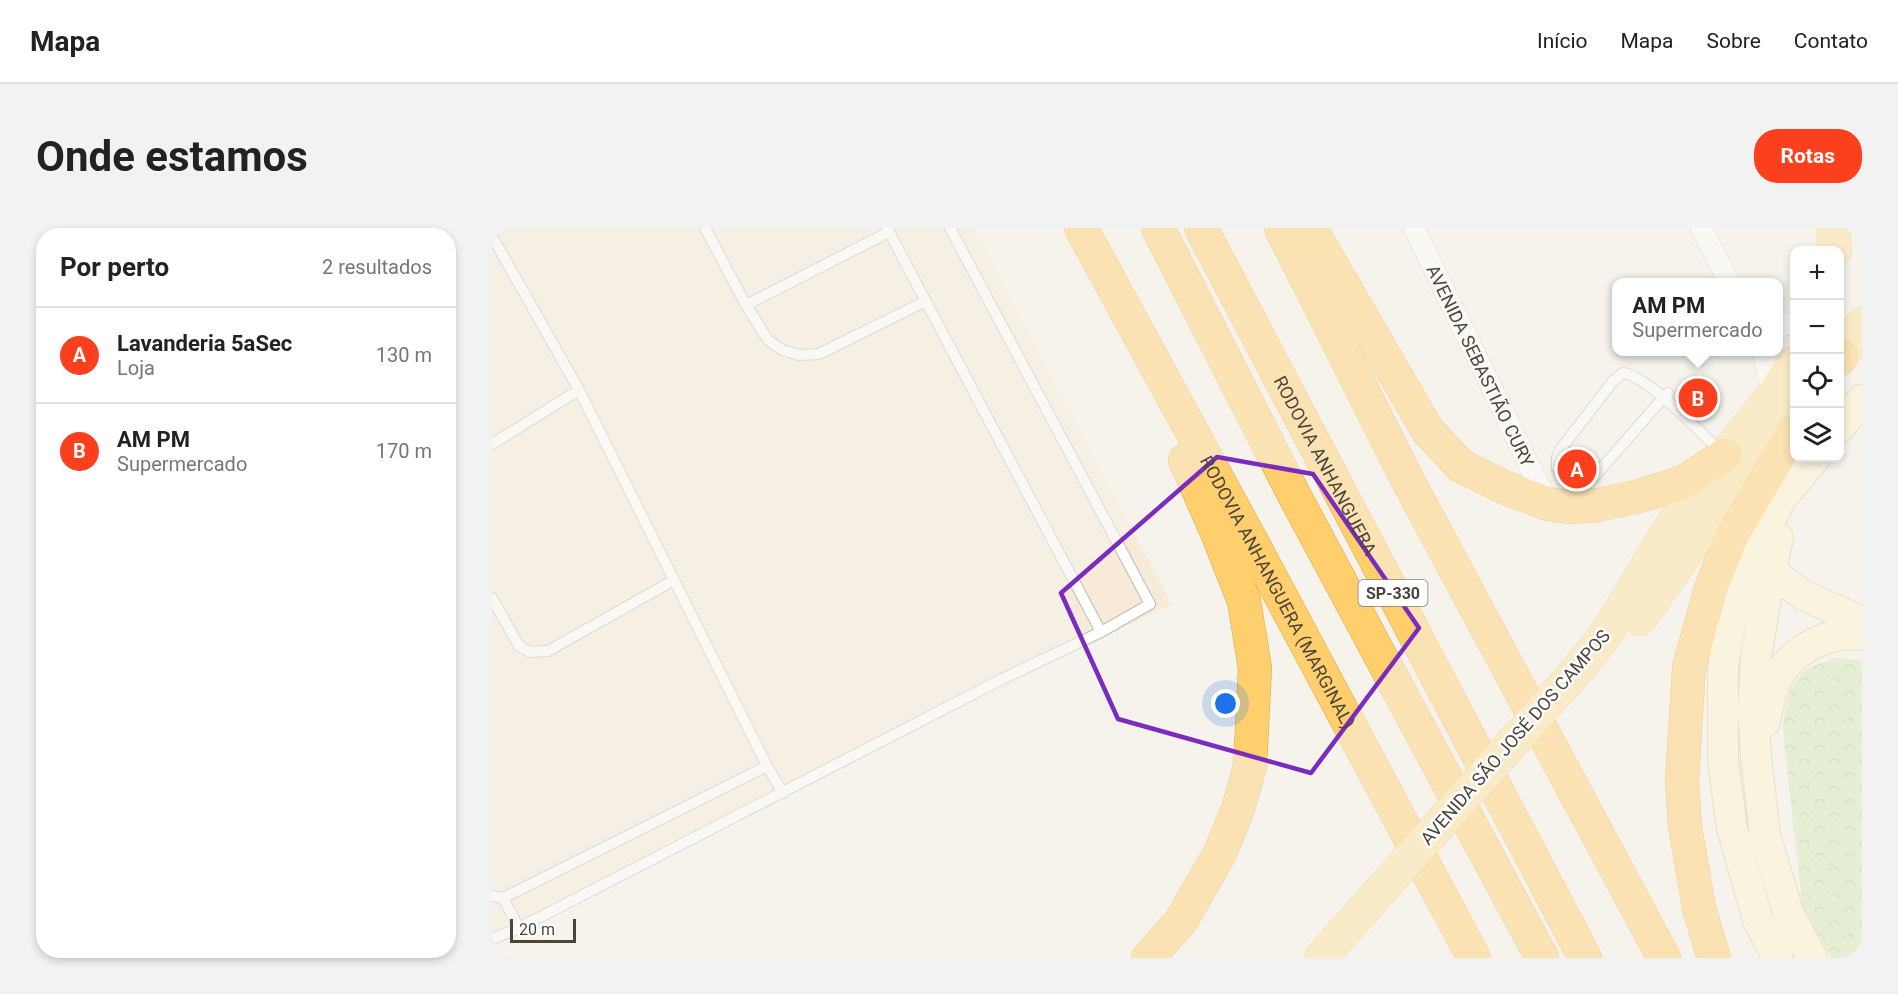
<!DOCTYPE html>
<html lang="pt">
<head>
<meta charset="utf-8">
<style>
	:root { --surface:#fff; --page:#f2f2f2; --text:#222; --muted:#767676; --line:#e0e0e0; --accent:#fc3f1d }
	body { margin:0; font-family:Roboto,sans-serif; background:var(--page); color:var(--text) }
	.controls { position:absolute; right:18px; top:18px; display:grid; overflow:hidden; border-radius:12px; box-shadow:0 3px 9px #0003 }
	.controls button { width:54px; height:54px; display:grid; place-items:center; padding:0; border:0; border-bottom:2px solid var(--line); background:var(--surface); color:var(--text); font:30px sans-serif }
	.scale { position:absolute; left:18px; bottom:15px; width:66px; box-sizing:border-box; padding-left:6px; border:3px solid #4b4439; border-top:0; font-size:16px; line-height:21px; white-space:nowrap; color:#4b4439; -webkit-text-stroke:4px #fff; paint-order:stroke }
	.you { position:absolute; left:734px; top:476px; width:21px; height:21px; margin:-15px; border:4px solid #fff; border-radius:50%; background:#1a73e8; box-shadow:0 0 0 9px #1a73e833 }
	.badge { display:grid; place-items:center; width:39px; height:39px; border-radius:50%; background:var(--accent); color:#fff; font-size:20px; font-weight:700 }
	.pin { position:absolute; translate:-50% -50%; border:3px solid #fff; box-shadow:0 2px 6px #0006 }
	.popup { position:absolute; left:1120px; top:50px; width:171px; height:78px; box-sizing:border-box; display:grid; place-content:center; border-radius:12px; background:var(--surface); filter:drop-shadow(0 2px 4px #0005); font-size:20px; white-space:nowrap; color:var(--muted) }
	.popup b { font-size:22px; color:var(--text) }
	.popup::after { content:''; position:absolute; left:50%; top:100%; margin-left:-12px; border:12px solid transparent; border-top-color:var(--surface) }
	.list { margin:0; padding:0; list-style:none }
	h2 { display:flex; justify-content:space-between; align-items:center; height:78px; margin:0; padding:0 24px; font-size:26px }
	h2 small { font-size:20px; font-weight:400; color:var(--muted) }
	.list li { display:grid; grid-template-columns:39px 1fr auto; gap:18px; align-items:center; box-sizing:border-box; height:96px; padding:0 24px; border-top:2px solid var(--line) }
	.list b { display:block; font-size:22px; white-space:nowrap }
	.list p { margin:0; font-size:20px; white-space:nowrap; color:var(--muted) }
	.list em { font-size:20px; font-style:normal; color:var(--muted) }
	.icon { flex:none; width:33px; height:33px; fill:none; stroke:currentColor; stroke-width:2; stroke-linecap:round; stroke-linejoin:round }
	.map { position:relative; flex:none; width:1370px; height:730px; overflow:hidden; border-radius:24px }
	header { display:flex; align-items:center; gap:36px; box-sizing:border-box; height:84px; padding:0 30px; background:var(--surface); border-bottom:2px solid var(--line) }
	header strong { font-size:28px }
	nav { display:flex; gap:33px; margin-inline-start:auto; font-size:21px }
	.intro { display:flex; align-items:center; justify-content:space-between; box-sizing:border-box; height:144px; padding:0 36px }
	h1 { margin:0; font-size:42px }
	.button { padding:15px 27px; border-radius:24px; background:var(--accent); color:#fff; font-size:21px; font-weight:700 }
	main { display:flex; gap:36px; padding:0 36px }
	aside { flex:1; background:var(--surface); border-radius:24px; box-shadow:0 3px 9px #0003 }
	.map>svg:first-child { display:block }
	.commercial { fill:#f7ead8 }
	.park { fill:url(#park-crowns) }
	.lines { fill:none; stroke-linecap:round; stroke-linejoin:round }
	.lane-casing { stroke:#c2bbae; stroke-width:12 }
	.street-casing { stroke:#c2bbae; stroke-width:22 }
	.secondary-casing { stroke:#d6c79b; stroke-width:32 }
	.primary-casing { stroke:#e6c16a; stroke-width:34 }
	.highway-casing { stroke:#e0a43c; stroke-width:34 }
	.lane { stroke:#fff; stroke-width:10 }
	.street { stroke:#fff; stroke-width:21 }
	.secondary { stroke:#fff3cd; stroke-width:30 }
	.primary { stroke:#ffe39c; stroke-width:33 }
	.highway { stroke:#ffcf6e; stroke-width:33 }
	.primary-bridge-casing { stroke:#e6c16a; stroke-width:34; stroke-linecap:butt }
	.primary-bridge { stroke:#ffe39c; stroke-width:33 }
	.marked { fill:none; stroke:#7b2cbf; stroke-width:4.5; stroke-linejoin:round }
	.labels { text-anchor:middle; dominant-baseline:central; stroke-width:5; stroke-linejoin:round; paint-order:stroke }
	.shield { fill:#fff; stroke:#817c74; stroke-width:1.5 }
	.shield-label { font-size:16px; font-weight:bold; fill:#4b4439 }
	.street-label { font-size:18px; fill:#4b4439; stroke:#fff }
</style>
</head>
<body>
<header>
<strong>Mapa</strong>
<nav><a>Início</a><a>Mapa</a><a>Sobre</a><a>Contato</a></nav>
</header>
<div class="intro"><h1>Onde estamos</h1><a class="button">Rotas</a></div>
<main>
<aside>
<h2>Por perto<small>2 resultados</small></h2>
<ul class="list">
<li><span class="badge">A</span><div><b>Lavanderia 5aSec</b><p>Loja</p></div><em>130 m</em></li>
<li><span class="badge">B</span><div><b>AM PM</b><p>Supermercado</p></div><em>170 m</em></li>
</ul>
</aside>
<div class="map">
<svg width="1370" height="730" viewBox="0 0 1370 730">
	<defs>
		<pattern id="park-crowns" width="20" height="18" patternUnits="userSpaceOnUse" patternTransform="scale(1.5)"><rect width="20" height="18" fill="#d2eab5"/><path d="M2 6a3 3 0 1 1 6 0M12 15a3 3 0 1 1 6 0" fill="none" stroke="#b6ca9c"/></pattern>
	</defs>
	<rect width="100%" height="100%" fill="#f6f3ec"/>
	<!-- commercial -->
	<path class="commercial" d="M 0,0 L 482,0 L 679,376 L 0,716 Z"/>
	<!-- park -->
	<path class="park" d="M 1343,430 L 1370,432 L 1370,730 L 1340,730 L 1311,682 L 1294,534 L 1291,495 L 1298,461 L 1314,441 Z"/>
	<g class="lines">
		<!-- lane casing -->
		<g class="lane-casing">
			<path id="lane" d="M 213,0 L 254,77 L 276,112 L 290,122 L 307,127 L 327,126 L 432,74
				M 395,0 L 609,404
				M 0,8 L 87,162 L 275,538 L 291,565
				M 254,77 L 397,4
				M 1176,165 L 1171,170 L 1103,248 C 1087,252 1078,251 1065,240 L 1065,230 L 1068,222 L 1121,153 L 1131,145 C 1156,148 1210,206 1230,225
				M 0,216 L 87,162
				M 0,370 L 27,418 L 38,424 L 56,423 L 182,352
				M 0,668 L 11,670 L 275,538
				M 11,670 L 27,700
				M 0,711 L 27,700 L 510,451 L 609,404 L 658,376 L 458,0"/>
		</g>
		<!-- street casing -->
		<g class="street-casing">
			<g id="street">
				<path id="s1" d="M 922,0 L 1056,276"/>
				<path d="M 1209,0 L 1237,54"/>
				<path d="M 1287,97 L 1302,96"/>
				<path d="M 1271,124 L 1281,167"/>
			</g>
		</g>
		<!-- secondary casing -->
		<g class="secondary-casing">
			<path id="secondary" d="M 1348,199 L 1370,172
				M 1286,310 L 1278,347 L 1264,428 L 1261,482 L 1264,529 L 1273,607 L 1296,684 L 1320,730
				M 1260,341 L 1289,351 L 1311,367 L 1370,394
				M 1273,494 C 1276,479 1279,462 1286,449 C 1297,427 1323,412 1346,407 C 1354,406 1362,407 1370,407
				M 1286,730 L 1266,692 L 1240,600 L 1231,534 L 1231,439 L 1239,393 L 1272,304 L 1289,271 L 1323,230"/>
		</g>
		<!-- primary casing -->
		<g class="primary-casing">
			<path id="primary" d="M 1341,0 L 1343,22
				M 1348,130 L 1370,96
				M 1148,391 L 1235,266 L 1302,184
				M 1088,439 L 1116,403 L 1176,303 L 1198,271 L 1281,167 L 1302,135
				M 829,730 L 857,698"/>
		</g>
		<!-- highway casing -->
		<g class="highway-casing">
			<g id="highway">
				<path id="s2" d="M 589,0 L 761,316 L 982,730"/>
				<path d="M 666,0 L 800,263 L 1050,730"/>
				<path id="s3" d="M 709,0 L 1093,730"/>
				<path d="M 789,0 L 916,253 L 1172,730"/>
				<path d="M 818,0 L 936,203 L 969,238 L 1014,260 L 1056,276 L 1078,279 L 1106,277 L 1148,268 L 1192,254 L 1233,227"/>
				<path d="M 1348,131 L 1350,127"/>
				<path d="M 656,730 L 689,693 L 728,625 L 746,581 L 758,538 L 763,440 L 752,373 L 724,302 L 693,232"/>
				<path d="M 1222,730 L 1207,680 L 1193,598 L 1190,553 L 1197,439 L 1219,360 L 1240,307 L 1302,202"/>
			</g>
		</g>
		<!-- lane -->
		<use href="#lane" class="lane"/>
		<!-- street -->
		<use href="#street" class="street"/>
		<!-- secondary -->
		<use href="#secondary" class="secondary"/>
		<!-- primary -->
		<use href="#primary" class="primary"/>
		<!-- highway -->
		<use href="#highway" class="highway"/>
		<!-- primary-bridge casing -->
		<g class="primary-bridge-casing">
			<path id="primary-bridge" d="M 857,698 L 1088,439"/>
		</g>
		<!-- primary-bridge -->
		<use href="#primary-bridge" class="primary-bridge"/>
	</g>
	<!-- marked area -->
	<path d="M0 0H1370V730H0ZM 725,229 L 821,246 L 927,400 L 819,545 L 626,491 L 569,365 Z" fill="#f6f3ec" fill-opacity=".55" fill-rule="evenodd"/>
	<path class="marked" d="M 725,229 L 821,246 L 927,400 L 819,545 L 626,491 L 569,365 Z"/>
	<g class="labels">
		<!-- shield labels -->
		<rect class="shield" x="866.5" y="352" width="69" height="26" rx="4.5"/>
		<g class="shield-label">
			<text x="901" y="365">SP-330</text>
		</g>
		<!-- street labels -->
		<g class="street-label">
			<text stroke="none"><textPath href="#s1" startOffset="153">AVENIDA SEBASTIÃO CURY</textPath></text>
			<text stroke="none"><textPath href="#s3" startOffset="268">RODOVIA ANHANGUERA</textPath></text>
			<text stroke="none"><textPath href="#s2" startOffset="414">RODOVIA ANHANGUERA (MARGINAL)</textPath></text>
			<text transform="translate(1023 509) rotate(-49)">AVENIDA SÃO JOSÉ DOS CAMPOS</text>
		</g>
	</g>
</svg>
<div class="controls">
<button>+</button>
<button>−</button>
<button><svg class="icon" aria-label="locate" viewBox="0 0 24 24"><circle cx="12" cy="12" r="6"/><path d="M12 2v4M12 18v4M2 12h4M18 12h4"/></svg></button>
<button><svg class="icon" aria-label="layers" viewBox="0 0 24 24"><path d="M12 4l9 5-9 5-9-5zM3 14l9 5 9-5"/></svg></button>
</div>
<div class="scale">20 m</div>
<div class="you"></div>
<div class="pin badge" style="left:1085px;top:241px">A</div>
<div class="pin badge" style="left:1206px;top:170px">B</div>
<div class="popup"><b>AM PM</b>Supermercado</div>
</div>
</main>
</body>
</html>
